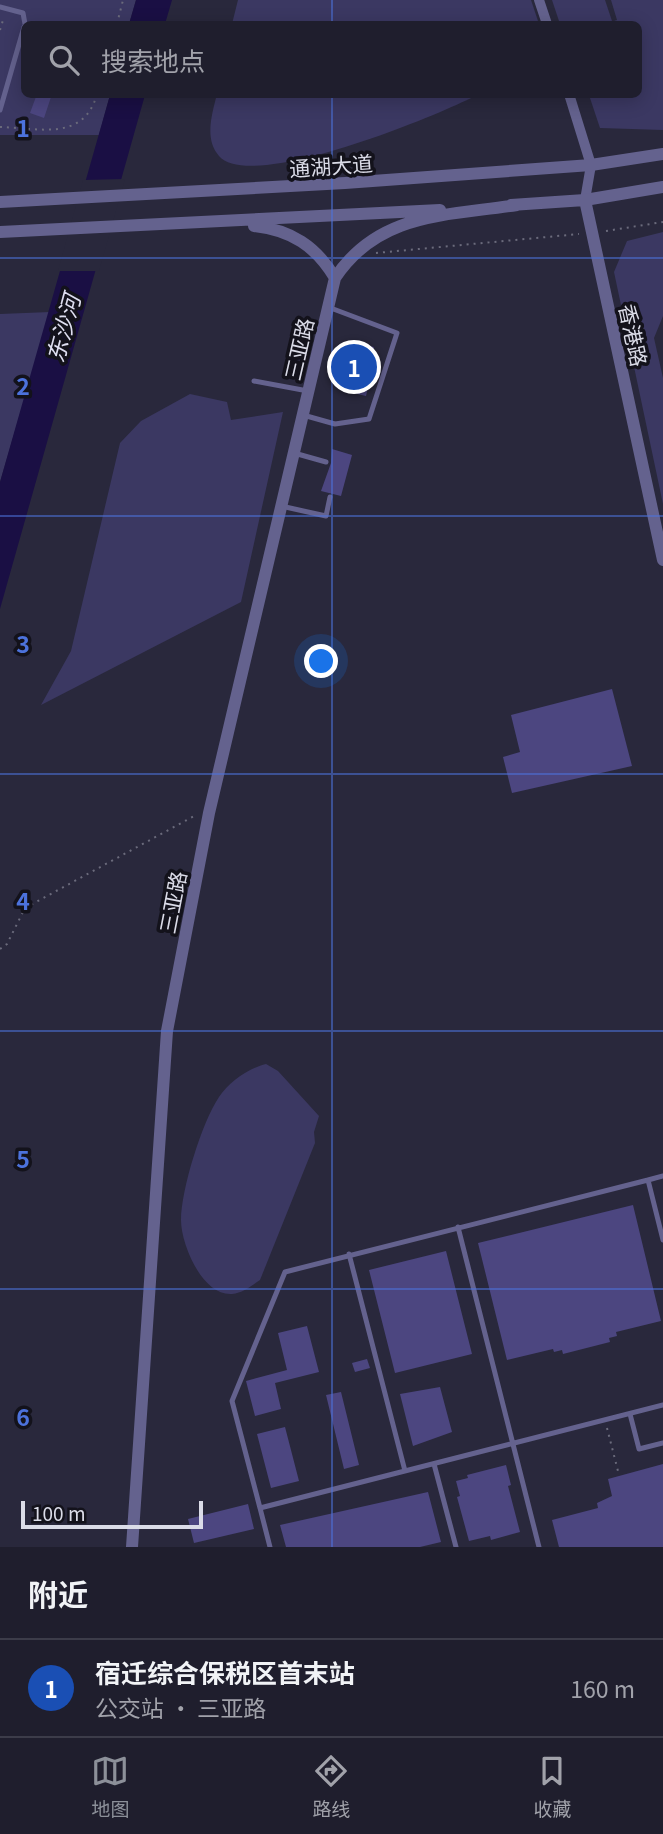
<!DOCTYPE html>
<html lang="zh">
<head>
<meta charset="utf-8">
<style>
	:root { --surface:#1f1e2d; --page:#2c2b39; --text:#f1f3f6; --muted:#a1a2aa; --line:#3c3c49; --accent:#8c9099 }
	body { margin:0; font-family:Georgia,"Noto Sans SC",serif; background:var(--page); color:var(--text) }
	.scale { position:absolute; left:21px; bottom:18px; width:182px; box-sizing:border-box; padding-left:7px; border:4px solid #dbdce8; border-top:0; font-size:19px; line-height:24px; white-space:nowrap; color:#dbdce8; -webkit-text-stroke:5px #13121b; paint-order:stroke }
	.you { position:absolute; left:322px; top:662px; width:24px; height:24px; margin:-18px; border:5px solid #fff; border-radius:50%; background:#1a73e8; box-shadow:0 0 0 10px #1a73e833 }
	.badge { display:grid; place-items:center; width:46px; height:46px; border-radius:50%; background:var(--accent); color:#fff; font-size:23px; font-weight:700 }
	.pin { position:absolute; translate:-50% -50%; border:4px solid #fff; box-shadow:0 2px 7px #0006 }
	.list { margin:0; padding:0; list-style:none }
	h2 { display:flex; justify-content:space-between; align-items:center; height:91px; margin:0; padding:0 28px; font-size:30px }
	h2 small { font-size:23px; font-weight:400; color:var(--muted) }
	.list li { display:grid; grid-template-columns:46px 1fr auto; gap:21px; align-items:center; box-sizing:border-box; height:98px; padding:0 28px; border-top:2px solid var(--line) }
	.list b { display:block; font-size:26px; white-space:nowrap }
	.list p { margin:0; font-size:23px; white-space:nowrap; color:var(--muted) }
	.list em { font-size:23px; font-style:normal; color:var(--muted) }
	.icon { flex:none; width:38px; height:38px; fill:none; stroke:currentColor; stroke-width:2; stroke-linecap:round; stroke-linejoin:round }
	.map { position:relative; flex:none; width:663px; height:1547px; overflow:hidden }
	.search { position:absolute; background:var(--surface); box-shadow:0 4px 18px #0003; left:21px; right:21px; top:21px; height:77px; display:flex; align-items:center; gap:18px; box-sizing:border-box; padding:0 24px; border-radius:10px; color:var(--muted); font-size:26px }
	.sheet { height:189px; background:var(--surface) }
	nav { display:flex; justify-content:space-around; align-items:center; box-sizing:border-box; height:98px; border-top:2px solid var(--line); background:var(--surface); font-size:19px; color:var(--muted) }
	nav a { display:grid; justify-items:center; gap:4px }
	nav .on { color:var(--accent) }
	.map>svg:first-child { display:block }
	.green { fill:#3b3862 }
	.water { fill:#1a0f44 }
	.pier { fill:#29283c }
	.building { fill:#4c4680 }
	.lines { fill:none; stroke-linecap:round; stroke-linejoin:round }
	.path { stroke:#6b6b7c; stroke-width:2; stroke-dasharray:2 5; stroke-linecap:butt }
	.service { stroke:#64628e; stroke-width:5 }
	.minor { stroke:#64628e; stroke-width:10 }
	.tertiary { stroke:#64628e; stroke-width:12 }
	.grid { fill:none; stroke:#4c72dc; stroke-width:2; stroke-opacity:0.55 }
	.labels { text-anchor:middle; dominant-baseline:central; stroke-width:7; stroke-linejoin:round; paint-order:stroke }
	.street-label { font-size:21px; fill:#dbdce8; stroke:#13121b }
	.water-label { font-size:23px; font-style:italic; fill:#dedef0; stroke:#13121b }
	.grid-label { font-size:23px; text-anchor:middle; font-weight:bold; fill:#4c72dc; stroke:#13121b; stroke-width:7; stroke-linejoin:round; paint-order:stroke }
</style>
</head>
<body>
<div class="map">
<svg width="663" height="1547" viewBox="0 0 663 1547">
	<rect width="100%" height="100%" fill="#29283c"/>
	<!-- green -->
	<path class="green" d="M 0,0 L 136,0 L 129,24 L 24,24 L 24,94 L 110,95 L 99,135 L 0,135 Z
		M 238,0 L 531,0 L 539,24 L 232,24 Z
		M 552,0 L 605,0 L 612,21 L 601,24 L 560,24 Z
		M 611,0 L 663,0 L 663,130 L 600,128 L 589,95 L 638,94 L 638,24 L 605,24 L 617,20 Z
		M 217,94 L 477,94 L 477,95 C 439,115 251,193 219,156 C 204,139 212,114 217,94 Z
		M 663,232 L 663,316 L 654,338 L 663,378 L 663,504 L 614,272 L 627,241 Z
		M 50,312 L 0,482 L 0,314 Z
		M 190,394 L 227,402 L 231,420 L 283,412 L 241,602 L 41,705 L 71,651 L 120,443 L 141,421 Z
		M 266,1064 L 278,1071 L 319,1116 L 314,1132 L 315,1143 L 260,1280 C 251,1286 243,1293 232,1294 C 202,1296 181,1244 181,1220 C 181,1190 202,1122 219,1097 C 229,1082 249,1068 266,1064 Z"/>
	<!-- water -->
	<path class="water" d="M 136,0 L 172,0 L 165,24 L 129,24 Z
		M 110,95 L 145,95 L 0,609 L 0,482 Z"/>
	<!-- pier -->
	<path class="pier" d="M 125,179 L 99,271 L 58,271 L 83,180 Z"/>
	<!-- building -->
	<path class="building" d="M 37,94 L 52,94 L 44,118 L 30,113 Z
		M 357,343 L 374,347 L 367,374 L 371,375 L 366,396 L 345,391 Z
		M 332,449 L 352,455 L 341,496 L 321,491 L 331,463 Z
		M 612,689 L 632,766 L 512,793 L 503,757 L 520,752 L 511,715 Z
		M 633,1205 L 661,1321 L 616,1332 L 617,1336 L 609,1338 L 610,1342 L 563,1354 L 562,1350 L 554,1352 L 553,1349 L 507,1360 L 478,1243 Z
		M 446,1251 L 472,1354 L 395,1373 L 369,1270 Z
		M 307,1326 L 319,1372 L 275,1383 L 281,1409 L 255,1416 L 246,1381 L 287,1370 L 278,1333 Z
		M 367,1359 L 370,1368 L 355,1372 L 352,1363 Z
		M 440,1387 L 452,1432 L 413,1446 L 400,1394 Z
		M 341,1392 L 359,1465 L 344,1469 L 326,1395 Z
		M 285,1427 L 299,1481 L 271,1488 L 257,1434 Z
		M 663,1464 L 663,1547 L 559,1547 L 552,1520 L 598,1508 L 597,1503 L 612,1496 L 608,1479 Z
		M 506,1465 L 511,1485 L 508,1486 L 520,1532 L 491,1540 L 490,1536 L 469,1541 L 457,1497 L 460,1496 L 456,1481 L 468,1478 L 467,1475 Z
		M 428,1492 L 441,1542 L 420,1547 L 286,1547 L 280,1525 Z
		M 248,1504 L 254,1529 L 194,1543 L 188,1519 Z"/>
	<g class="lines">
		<!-- path -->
		<path class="path" d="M 117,24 L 123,0
			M 0,30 L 4,17
			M 0,127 C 39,128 84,142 97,94
			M 606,231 L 663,222
			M 376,253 L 579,234
			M 0,949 L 7,944 L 25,908 L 196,815
			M 607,1428 L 618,1471"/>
		<!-- service -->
		<path class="service" d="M 0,7 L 23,13 L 25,24
			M 0,110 L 24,27
			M 254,381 L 308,391
			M 303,415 L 335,424 L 369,419 L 397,333 L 328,307
			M 294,453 L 326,462
			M 281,506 L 326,516 L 330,497
			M 663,1176 L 648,1180 L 663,1240
			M 458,1227 L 539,1547
			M 349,1254 L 405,1471
			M 630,1414 L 639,1449 L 663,1443
			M 434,1464 L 456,1547
			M 260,1508 L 232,1401 L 285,1272 L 648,1180
			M 270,1547 L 260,1508 L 663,1405"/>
		<!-- minor -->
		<path class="minor" d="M 539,0 L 547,24
			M 569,94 L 591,165 L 585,200"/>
		<!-- tertiary -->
		<path class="tertiary" d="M 585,200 L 663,560
			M 0,202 L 345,183 L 591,165 L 663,154
			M 511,205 L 585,200 L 663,187
			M 254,226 C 291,230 316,246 335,278
			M 0,232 L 440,210
			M 132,1547 L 167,1031 L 209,813 L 335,278 C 379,212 446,216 517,205"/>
	</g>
	<!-- grid -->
	<path class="grid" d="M 332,0 L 332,24M 332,94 L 332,1547M 0,258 L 663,258M 0,516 L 663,516M 0,774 L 663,774M 0,1031 L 663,1031M 0,1289 L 663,1289"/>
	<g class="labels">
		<!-- street labels -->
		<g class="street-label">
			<text transform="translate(331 165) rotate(-4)">通湖大道</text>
			<text transform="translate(634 335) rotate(78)">香港路</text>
			<text transform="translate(298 349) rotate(-77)">三亚路</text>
			<text transform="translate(172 902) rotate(-79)">三亚路</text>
		</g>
		<!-- water labels -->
		<g class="water-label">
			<text transform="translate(62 328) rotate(-75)">东沙河</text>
		</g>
	</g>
	<g class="grid-label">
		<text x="23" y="137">1</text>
		<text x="23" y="395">2</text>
		<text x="23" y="653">3</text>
		<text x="23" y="910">4</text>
		<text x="23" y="1168">5</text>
		<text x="23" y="1426">6</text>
	</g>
</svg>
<div class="scale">100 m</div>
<div class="you"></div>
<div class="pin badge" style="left:354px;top:367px;background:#1a4fb4">1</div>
<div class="search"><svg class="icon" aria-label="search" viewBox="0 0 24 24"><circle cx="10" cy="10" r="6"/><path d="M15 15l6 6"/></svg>搜索地点</div>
</div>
<section class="sheet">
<h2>附近<small></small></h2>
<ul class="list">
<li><span class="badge" style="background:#1a4fb4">1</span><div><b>宿迁综合保税区首末站</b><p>公交站 · 三亚路</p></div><em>160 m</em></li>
</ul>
</section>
<nav>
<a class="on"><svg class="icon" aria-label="map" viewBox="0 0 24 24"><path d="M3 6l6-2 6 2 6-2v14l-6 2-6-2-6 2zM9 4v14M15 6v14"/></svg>地图</a>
<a><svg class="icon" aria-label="directions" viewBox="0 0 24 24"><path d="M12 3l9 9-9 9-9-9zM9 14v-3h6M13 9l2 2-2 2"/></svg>路线</a>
<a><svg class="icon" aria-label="saved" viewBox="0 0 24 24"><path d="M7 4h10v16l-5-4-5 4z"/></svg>收藏</a>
</nav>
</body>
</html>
